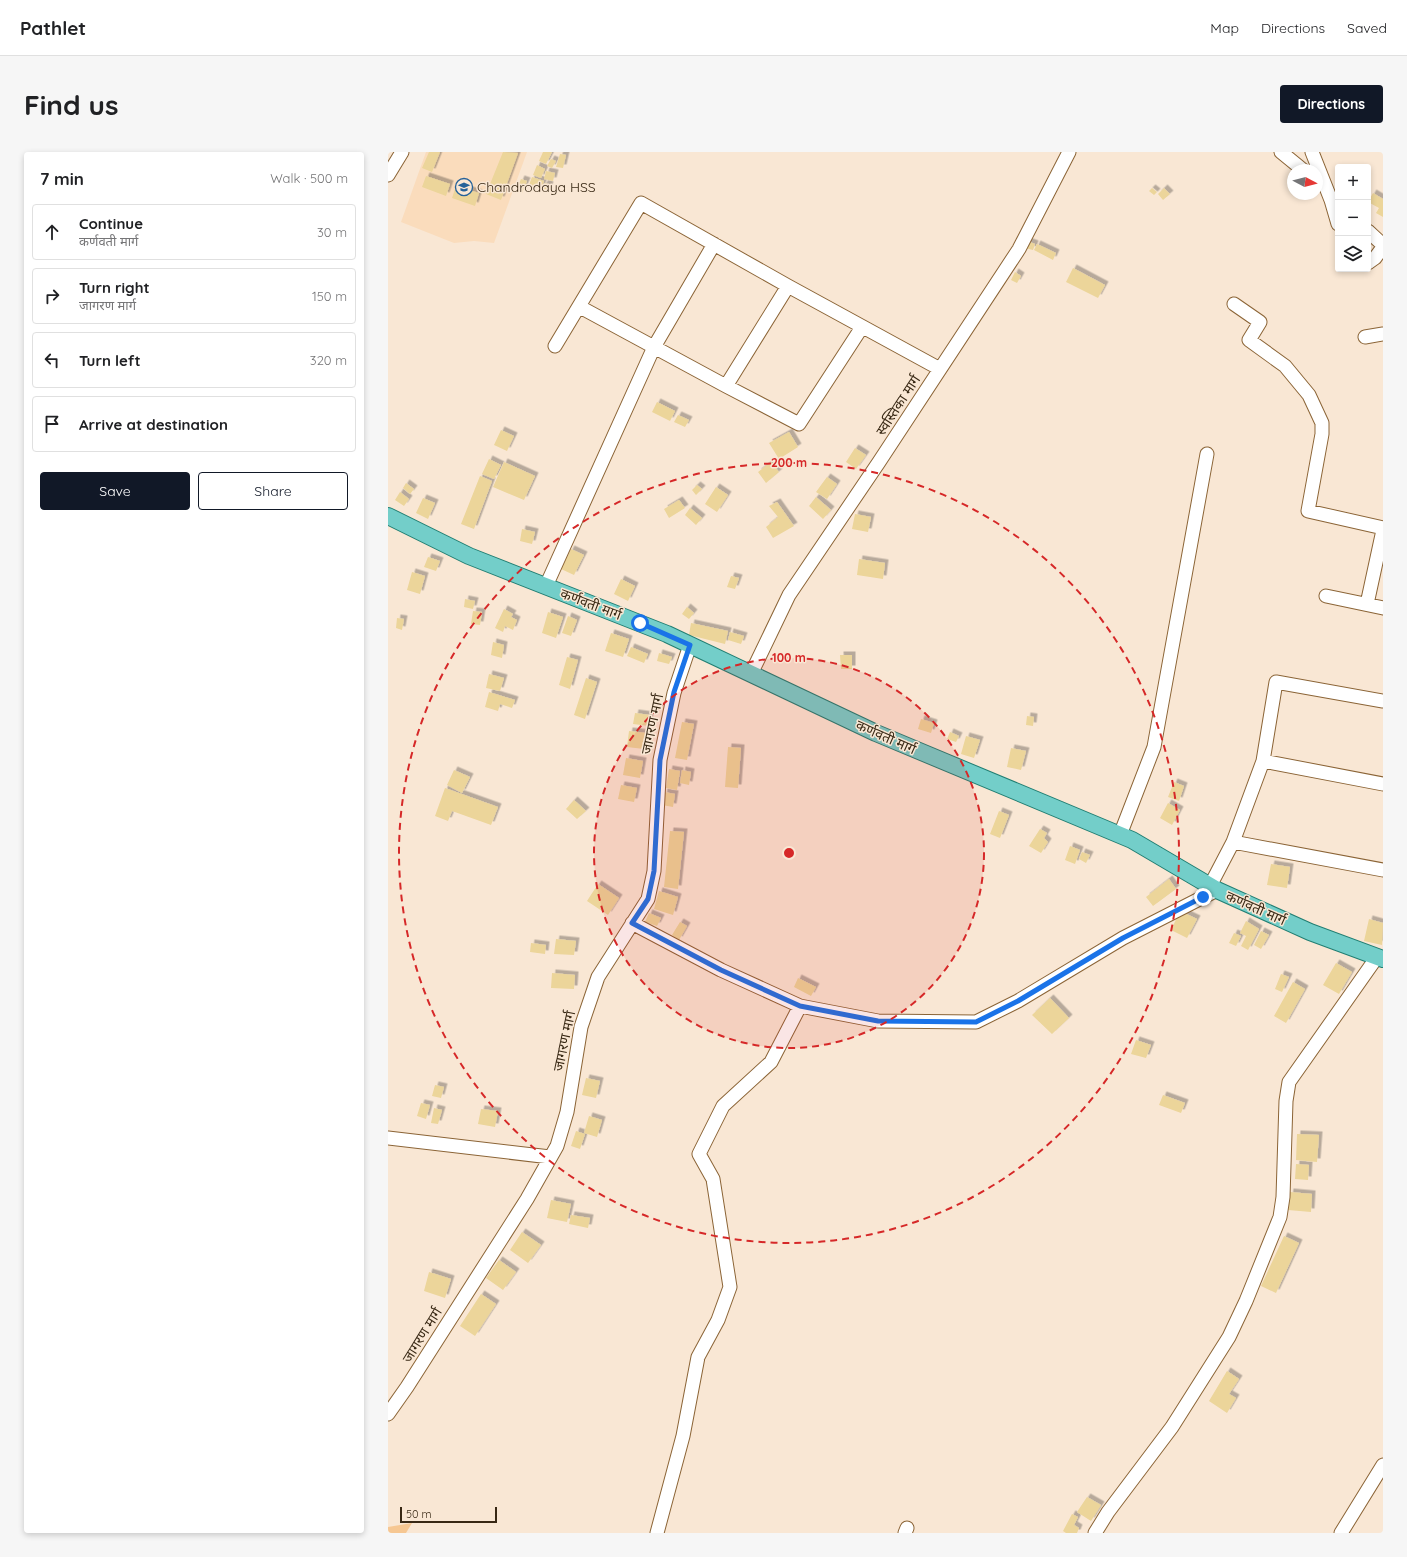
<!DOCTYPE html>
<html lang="en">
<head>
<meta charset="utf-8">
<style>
	:root { --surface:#fff; --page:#f6f6f6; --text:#202124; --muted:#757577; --line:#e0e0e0; --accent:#111827 }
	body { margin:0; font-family:Quicksand,"Noto Sans Devanagari",sans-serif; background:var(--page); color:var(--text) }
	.controls { position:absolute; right:12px; top:12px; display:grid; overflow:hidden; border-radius:4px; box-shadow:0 2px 6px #0003 }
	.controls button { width:36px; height:36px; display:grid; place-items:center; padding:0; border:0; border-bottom:1px solid var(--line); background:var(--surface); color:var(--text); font:20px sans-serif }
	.compass { position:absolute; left:899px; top:12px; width:36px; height:36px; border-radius:50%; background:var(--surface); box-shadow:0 2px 6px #0003; rotate:97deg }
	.scale { position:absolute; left:12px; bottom:10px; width:97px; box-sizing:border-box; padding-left:4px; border:2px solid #382814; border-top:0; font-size:11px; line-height:14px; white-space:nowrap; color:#382814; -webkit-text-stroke:3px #f9e7d4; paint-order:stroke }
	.stop { position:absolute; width:12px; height:12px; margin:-9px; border:3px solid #1a73e8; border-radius:50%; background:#fff }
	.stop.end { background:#1a73e8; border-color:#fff; box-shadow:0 1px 4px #0008 }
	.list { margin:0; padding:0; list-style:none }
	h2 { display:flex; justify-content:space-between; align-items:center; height:52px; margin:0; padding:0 16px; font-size:17px }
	h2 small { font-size:13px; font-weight:400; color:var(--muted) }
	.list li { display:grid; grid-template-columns:26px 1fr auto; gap:12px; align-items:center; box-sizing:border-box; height:56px; margin:0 8px 8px; padding:0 8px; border:1px solid var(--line); border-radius:4px }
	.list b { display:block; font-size:15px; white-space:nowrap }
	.list p { margin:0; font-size:13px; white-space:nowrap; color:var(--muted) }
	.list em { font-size:13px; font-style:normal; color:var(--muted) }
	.actions { display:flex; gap:8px; padding:12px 16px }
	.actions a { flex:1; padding:9px 0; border:1px solid var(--accent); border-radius:4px; text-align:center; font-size:14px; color:var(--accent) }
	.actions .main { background:var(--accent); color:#fff }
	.icon { flex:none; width:22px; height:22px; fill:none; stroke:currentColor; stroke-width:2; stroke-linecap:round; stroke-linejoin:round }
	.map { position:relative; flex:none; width:995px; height:1381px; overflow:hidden; border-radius:4px }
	header { display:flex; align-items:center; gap:24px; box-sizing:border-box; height:56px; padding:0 20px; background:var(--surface); border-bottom:1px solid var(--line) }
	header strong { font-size:19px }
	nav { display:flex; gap:22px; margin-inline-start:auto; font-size:14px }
	.intro { display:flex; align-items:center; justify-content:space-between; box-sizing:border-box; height:96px; padding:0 24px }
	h1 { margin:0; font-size:28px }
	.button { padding:10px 18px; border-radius:4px; background:var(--accent); color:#fff; font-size:14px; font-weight:700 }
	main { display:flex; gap:24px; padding:0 24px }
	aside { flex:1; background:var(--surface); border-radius:4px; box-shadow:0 2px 6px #0003 }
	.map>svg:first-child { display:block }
	.built { fill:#fadcbc }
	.green { fill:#f6c792 }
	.building { fill:#ecd59a; filter:url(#shadow) }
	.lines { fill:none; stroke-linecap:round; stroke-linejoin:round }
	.minor-casing { stroke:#8b6436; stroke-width:15 }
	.major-casing { stroke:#217e72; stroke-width:18 }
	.minor { stroke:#fff; stroke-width:13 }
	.major { stroke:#73cec9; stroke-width:16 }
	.route { stroke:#1a73e8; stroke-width:5 }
	.ring { fill:none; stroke:#d62828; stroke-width:2; stroke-dasharray:7 5 }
	.labels { text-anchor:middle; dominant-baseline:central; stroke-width:3; stroke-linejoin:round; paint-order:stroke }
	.poi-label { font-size:14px; fill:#382814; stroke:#f9e7d4; text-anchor:start }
	.street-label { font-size:14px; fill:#382814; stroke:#f9e7d4 }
	.centre { fill:#d62828; stroke:#f9e7d4; stroke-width:2 }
	.ring-label { font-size:12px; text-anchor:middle; font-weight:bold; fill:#d62828; stroke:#f9e7d4; stroke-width:3; stroke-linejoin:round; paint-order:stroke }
</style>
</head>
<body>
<header>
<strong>Pathlet</strong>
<nav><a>Map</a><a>Directions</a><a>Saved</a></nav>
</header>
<div class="intro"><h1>Find us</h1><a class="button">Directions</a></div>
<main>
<aside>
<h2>7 min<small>Walk · 500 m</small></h2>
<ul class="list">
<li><svg class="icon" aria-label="ahead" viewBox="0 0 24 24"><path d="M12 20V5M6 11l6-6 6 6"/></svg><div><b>Continue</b><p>कर्णवती मार्ग</p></div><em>30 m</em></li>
<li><svg class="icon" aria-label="right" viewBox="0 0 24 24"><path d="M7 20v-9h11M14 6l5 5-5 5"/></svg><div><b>Turn right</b><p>जागरण मार्ग</p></div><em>150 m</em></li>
<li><svg class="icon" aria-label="left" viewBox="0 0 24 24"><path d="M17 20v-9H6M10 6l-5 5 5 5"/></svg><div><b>Turn left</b></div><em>320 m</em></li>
<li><svg class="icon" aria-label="arrive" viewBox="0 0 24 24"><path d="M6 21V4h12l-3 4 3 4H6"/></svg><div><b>Arrive at destination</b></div></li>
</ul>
<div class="actions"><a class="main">Save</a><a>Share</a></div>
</aside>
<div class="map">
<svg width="995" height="1381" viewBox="0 0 995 1381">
	<defs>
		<filter id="shadow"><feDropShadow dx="3.5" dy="-3.5" stdDeviation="0" flood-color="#0004"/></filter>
	</defs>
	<rect width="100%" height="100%" fill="#f9e7d4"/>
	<!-- built -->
	<path class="built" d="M 38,0 L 139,0 L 106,91 L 86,89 L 66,91 L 13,70 Z"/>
	<!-- green -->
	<path class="green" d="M 24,1371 L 18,1381 L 0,1381 L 0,1375 Z"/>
	<!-- building -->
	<path class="building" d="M 41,0 L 52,0 L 44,20 L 34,16 Z
		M 115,0 L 130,1 L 113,48 L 98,42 Z
		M 155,0 L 164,0 L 158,12 L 151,9 Z
		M 172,2 L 178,3 L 175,16 L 168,15 Z
		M 163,7 L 168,9 L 164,16 L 159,14 Z
		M 149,13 L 157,17 L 153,26 L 145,23 Z
		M 158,19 L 167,21 L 165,29 L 156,27 Z
		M 38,24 L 62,32 L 58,44 L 34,35 Z
		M 144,25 L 156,29 L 153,37 L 141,33 Z
		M 133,27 L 139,29 L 134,41 L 128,39 Z
		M 157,31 L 162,33 L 160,38 L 154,36 Z
		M 68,34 L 91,41 L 87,54 L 64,46 Z
		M 764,36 L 769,40 L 766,43 L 761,39 Z
		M 776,36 L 782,42 L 775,48 L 770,42 Z
		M 985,41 L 995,47 L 995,65 L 988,61 L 991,56 L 980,50 Z
		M 639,89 L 647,92 L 645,98 L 637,96 Z
		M 649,92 L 668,101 L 665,108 L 646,98 Z
		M 685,116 L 717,133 L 710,146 L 678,130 Z
		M 627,120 L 633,124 L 629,131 L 623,128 Z
		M 269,250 L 287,259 L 282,269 L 264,260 Z
		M 290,263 L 301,268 L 297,275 L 286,270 Z
		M 113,278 L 126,284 L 119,299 L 106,293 Z
		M 401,280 L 410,295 L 391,307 L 381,291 Z
		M 467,296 L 478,303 L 468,317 L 458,310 Z
		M 101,307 L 113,313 L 106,327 L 94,322 Z
		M 116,310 L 147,324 L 136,348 L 105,335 Z
		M 383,310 L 391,320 L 378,331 L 370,320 Z
		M 92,324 L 104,329 L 86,377 L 73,372 Z
		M 439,325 L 449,332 L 439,347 L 428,340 Z
		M 18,331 L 26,337 L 22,342 L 15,336 Z
		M 309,333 L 314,337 L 308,343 L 304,338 Z
		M 328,335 L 340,343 L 329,360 L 317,352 Z
		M 12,340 L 21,347 L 16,354 L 7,348 Z
		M 428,345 L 443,358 L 435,367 L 421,354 Z
		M 35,346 L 47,351 L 40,367 L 28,361 Z
		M 291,348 L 297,356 L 281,366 L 276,357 Z
		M 389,350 L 406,374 L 385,386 L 378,375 L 390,365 L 381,354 Z
		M 302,356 L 314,366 L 308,373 L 297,363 Z
		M 467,362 L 483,365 L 480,380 L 464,377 Z
		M 134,377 L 147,380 L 144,392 L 132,389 Z
		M 183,397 L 196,403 L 186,423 L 173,417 Z
		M 40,405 L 52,409 L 48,419 L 36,415 Z
		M 471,407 L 497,411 L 495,427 L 469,423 Z
		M 24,420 L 37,424 L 32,442 L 19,438 Z
		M 343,424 L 351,426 L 347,437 L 339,435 Z
		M 233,427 L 247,434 L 240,449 L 226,442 Z
		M 77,447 L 87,449 L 85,457 L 76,455 Z
		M 299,455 L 306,461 L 301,467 L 294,462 Z
		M 116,457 L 125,462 L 123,465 L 129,468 L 125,478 L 117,474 L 115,480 L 107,476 Z
		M 85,459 L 94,460 L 92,473 L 83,472 Z
		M 160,460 L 175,465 L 168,486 L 154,481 Z
		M 180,464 L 189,468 L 183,484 L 174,481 Z
		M 9,466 L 16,467 L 14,478 L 8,476 Z
		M 303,471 L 340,479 L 337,492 L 301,483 Z
		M 342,480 L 356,484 L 353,492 L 340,488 Z
		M 223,481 L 241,487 L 235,505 L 217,499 Z
		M 105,490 L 116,493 L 114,506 L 103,503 Z
		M 243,495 L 260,502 L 256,511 L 239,504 Z
		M 271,501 L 284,505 L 281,512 L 269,509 Z
		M 452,503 L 464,503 L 464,517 L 453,517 Z
		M 179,505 L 190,508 L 182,537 L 171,533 Z
		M 101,522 L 116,526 L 112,539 L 98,536 Z
		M 198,526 L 209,530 L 197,567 L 186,563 Z
		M 101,540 L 127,548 L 124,556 L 112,552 L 110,559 L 97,555 Z
		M 247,561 L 262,563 L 261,574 L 245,572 Z
		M 639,564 L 646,565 L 645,574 L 638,573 Z
		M 533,567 L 546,571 L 543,581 L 530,577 Z
		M 294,570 L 306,572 L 299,608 L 287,606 Z
		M 241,579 L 258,581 L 256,597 L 239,595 Z
		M 562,580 L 571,584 L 568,590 L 559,587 Z
		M 578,584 L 592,588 L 586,606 L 573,602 Z
		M 340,595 L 353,596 L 350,636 L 337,635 Z
		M 623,596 L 638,599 L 633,618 L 619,615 Z
		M 238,606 L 255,609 L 252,626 L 235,623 Z
		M 281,617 L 292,619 L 289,638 L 278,636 Z
		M 66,618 L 82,625 L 74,641 L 59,633 Z
		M 294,618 L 303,620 L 301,633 L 292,631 Z
		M 786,630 L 796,634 L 791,649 L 780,645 Z
		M 233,633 L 249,636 L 246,650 L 230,647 Z
		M 57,636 L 110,655 L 103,673 L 64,659 L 60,669 L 47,664 Z
		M 276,640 L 287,642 L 285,655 L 274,653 Z
		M 186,648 L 198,659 L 189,667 L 178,657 Z
		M 780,651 L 792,658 L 784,673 L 772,666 Z
		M 611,659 L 621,663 L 612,686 L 602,682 Z
		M 652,677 L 659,681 L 656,686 L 660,690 L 653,701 L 641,694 Z
		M 282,679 L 296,680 L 290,737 L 276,735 Z
		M 682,694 L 692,698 L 687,712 L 677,708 Z
		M 694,700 L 702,703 L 698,711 L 691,707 Z
		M 883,712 L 902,715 L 899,736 L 879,733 Z
		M 781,727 L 788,737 L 765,754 L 758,745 Z
		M 210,732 L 231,746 L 220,763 L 199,749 Z
		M 271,739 L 290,745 L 285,763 L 266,757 Z
		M 792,759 L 809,767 L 799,786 L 783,778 Z
		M 261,761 L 273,766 L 269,774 L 257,770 Z
		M 981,767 L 995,771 L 994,793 L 976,789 Z
		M 858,769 L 871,777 L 860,798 L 853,794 L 858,784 L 852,781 Z
		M 292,770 L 299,774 L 291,788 L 284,783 Z
		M 873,779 L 881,783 L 873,797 L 866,793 Z
		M 846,781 L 853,784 L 848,794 L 841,791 Z
		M 168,787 L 188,789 L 186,803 L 166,802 Z
		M 143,791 L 158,793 L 157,802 L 142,800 Z
		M 948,811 L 964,820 L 951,842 L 935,833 Z
		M 164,821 L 187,823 L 186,837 L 163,836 Z
		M 893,822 L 901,825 L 894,840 L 887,837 Z
		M 410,826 L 428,835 L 423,844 L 406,835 Z
		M 905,830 L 917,837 L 898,871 L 886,864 Z
		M 662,846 L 681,866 L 664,882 L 644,863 Z
		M 748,888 L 763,893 L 758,906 L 743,902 Z
		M 198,926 L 212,929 L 208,946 L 194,943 Z
		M 47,933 L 56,935 L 53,946 L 44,944 Z
		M 775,943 L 797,951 L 793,961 L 771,953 Z
		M 33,951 L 42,953 L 38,967 L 29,964 Z
		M 46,956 L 54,958 L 50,972 L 43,971 Z
		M 93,957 L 110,959 L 107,975 L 90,972 Z
		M 201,964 L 214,968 L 209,985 L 196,981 Z
		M 188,979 L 197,982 L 192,997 L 183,994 Z
		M 909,982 L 931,983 L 929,1010 L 908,1008 Z
		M 908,1012 L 921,1013 L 920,1028 L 907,1027 Z
		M 902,1040 L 924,1042 L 923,1060 L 900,1058 Z
		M 163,1048 L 183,1052 L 179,1070 L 159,1066 Z
		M 183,1063 L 202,1066 L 200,1076 L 181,1072 Z
		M 134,1080 L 153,1093 L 140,1111 L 122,1098 Z
		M 896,1084 L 911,1091 L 888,1141 L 873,1134 Z
		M 111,1108 L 128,1120 L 115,1138 L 98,1126 Z
		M 41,1120 L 63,1127 L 57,1146 L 36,1139 Z
		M 93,1142 L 108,1152 L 87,1184 L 72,1174 Z
		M 839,1219 L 851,1227 L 841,1242 L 848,1246 L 839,1261 L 821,1249 Z
		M 699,1345 L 713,1353 L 703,1369 L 689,1360 Z
		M 684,1362 L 690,1365 L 686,1373 L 691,1376 L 689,1381 L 678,1381 L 675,1379 Z"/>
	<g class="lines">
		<!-- minor casing -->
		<g class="minor-casing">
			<path id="minor" d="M 893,0 L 915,18
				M 924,0 L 943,48 L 950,72
				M 0,23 L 14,0
				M 980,79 L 995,93
				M 980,111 L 987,106 L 995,95
				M 846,152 L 872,170 L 861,188 L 897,214 L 921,243 L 934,271 L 934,282 L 920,359 L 995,376
				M 192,155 L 338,234 L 411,272 L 474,175
				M 977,185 L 995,182
				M 167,194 L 253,51 L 400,134 L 552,217
				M 338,234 L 400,134
				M 158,434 L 266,195 L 326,92
				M 938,444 L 995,456
				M 979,452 L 995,378
				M 363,522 L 401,443 L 491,310 L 631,97 L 681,0
				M 875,609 L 995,632
				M 732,683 L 766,595 L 819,302
				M 845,690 L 995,718
				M 822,734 L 845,690 L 875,609 L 888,530 L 995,549
				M 244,771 L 333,818 L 412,854 L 490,869 L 588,870 L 630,849 L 735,786 L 829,738
				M 0,986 L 162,1005
				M 0,1262 L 19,1235 L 139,1047 L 169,994 L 179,960 L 193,875 L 210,825 L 260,747 L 266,719 L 272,608 L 286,541 L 302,493
				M 269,1381 L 295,1284 L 310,1205 L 330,1168 L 342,1135 L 325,1027 L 311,1002 L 335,954 L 383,910 L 412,854
				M 517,1381 L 519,1376
				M 707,1381 L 720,1360 L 784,1275 L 841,1185 L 858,1149 L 892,1065 L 895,1045 L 898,949 L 901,930 L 989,805
				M 953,1381 L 995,1313"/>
		</g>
		<!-- major casing -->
		<g class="major-casing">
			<path id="major" d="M 0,364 L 81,404 L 279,482 L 488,581 L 744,688 L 829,738 L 922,780 L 995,807"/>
		</g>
		<!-- minor -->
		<use href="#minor" class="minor"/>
		<!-- major -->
		<use href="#major" class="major"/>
	</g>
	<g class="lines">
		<!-- route -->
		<path class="route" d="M 252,471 L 302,493 L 286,540 L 272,608 L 266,719 L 260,747 L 244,771 L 333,818 L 412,854 L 490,869 L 588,870 L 630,849 L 735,786 L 815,745"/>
	</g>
	<!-- distance rings -->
	<circle cx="401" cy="701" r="195" fill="#d62828" fill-opacity=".12"/>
	<g class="ring">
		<circle cx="401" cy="701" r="195"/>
		<circle cx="401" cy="701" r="390"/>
	</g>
	<!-- icons -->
	<defs>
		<g id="school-ring" transform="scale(0.9)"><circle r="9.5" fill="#f9e7d4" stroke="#266299" stroke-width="1.5"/><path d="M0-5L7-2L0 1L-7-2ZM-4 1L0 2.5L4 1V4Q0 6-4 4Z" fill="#266299"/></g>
	</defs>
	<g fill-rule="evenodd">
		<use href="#school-ring" x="76" y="35"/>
	</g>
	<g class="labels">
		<!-- poi labels -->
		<g class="poi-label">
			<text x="89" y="35">Chandrodaya HSS</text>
		</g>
		<!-- street labels -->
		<g class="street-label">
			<text transform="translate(510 253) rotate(-57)">स्वस्तिका मार्ग</text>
			<text transform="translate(203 452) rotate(21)">कर्णवती मार्ग</text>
			<text transform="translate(264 572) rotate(-78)">जागरण मार्ग</text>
			<text transform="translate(498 585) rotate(24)">कर्णवती मार्ग</text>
			<text transform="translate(868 756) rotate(24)">कर्णवती मार्ग</text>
			<text transform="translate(176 889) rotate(-78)">जागरण मार्ग</text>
			<text transform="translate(34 1183) rotate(-58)">जागरण मार्ग</text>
		</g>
	</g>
	<circle cx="401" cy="701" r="6" class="centre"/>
	<g class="ring-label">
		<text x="401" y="315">200 m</text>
		<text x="401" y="510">100 m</text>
	</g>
</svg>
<div class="controls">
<button>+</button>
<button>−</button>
<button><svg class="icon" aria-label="layers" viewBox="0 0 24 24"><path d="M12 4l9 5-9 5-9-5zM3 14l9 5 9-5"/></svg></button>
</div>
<svg class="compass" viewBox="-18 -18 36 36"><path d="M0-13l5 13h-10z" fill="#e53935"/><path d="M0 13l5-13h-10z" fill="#757577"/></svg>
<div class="scale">50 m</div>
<div class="stop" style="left:252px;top:471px"></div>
<div class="stop end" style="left:815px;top:745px"></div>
</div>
</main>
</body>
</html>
